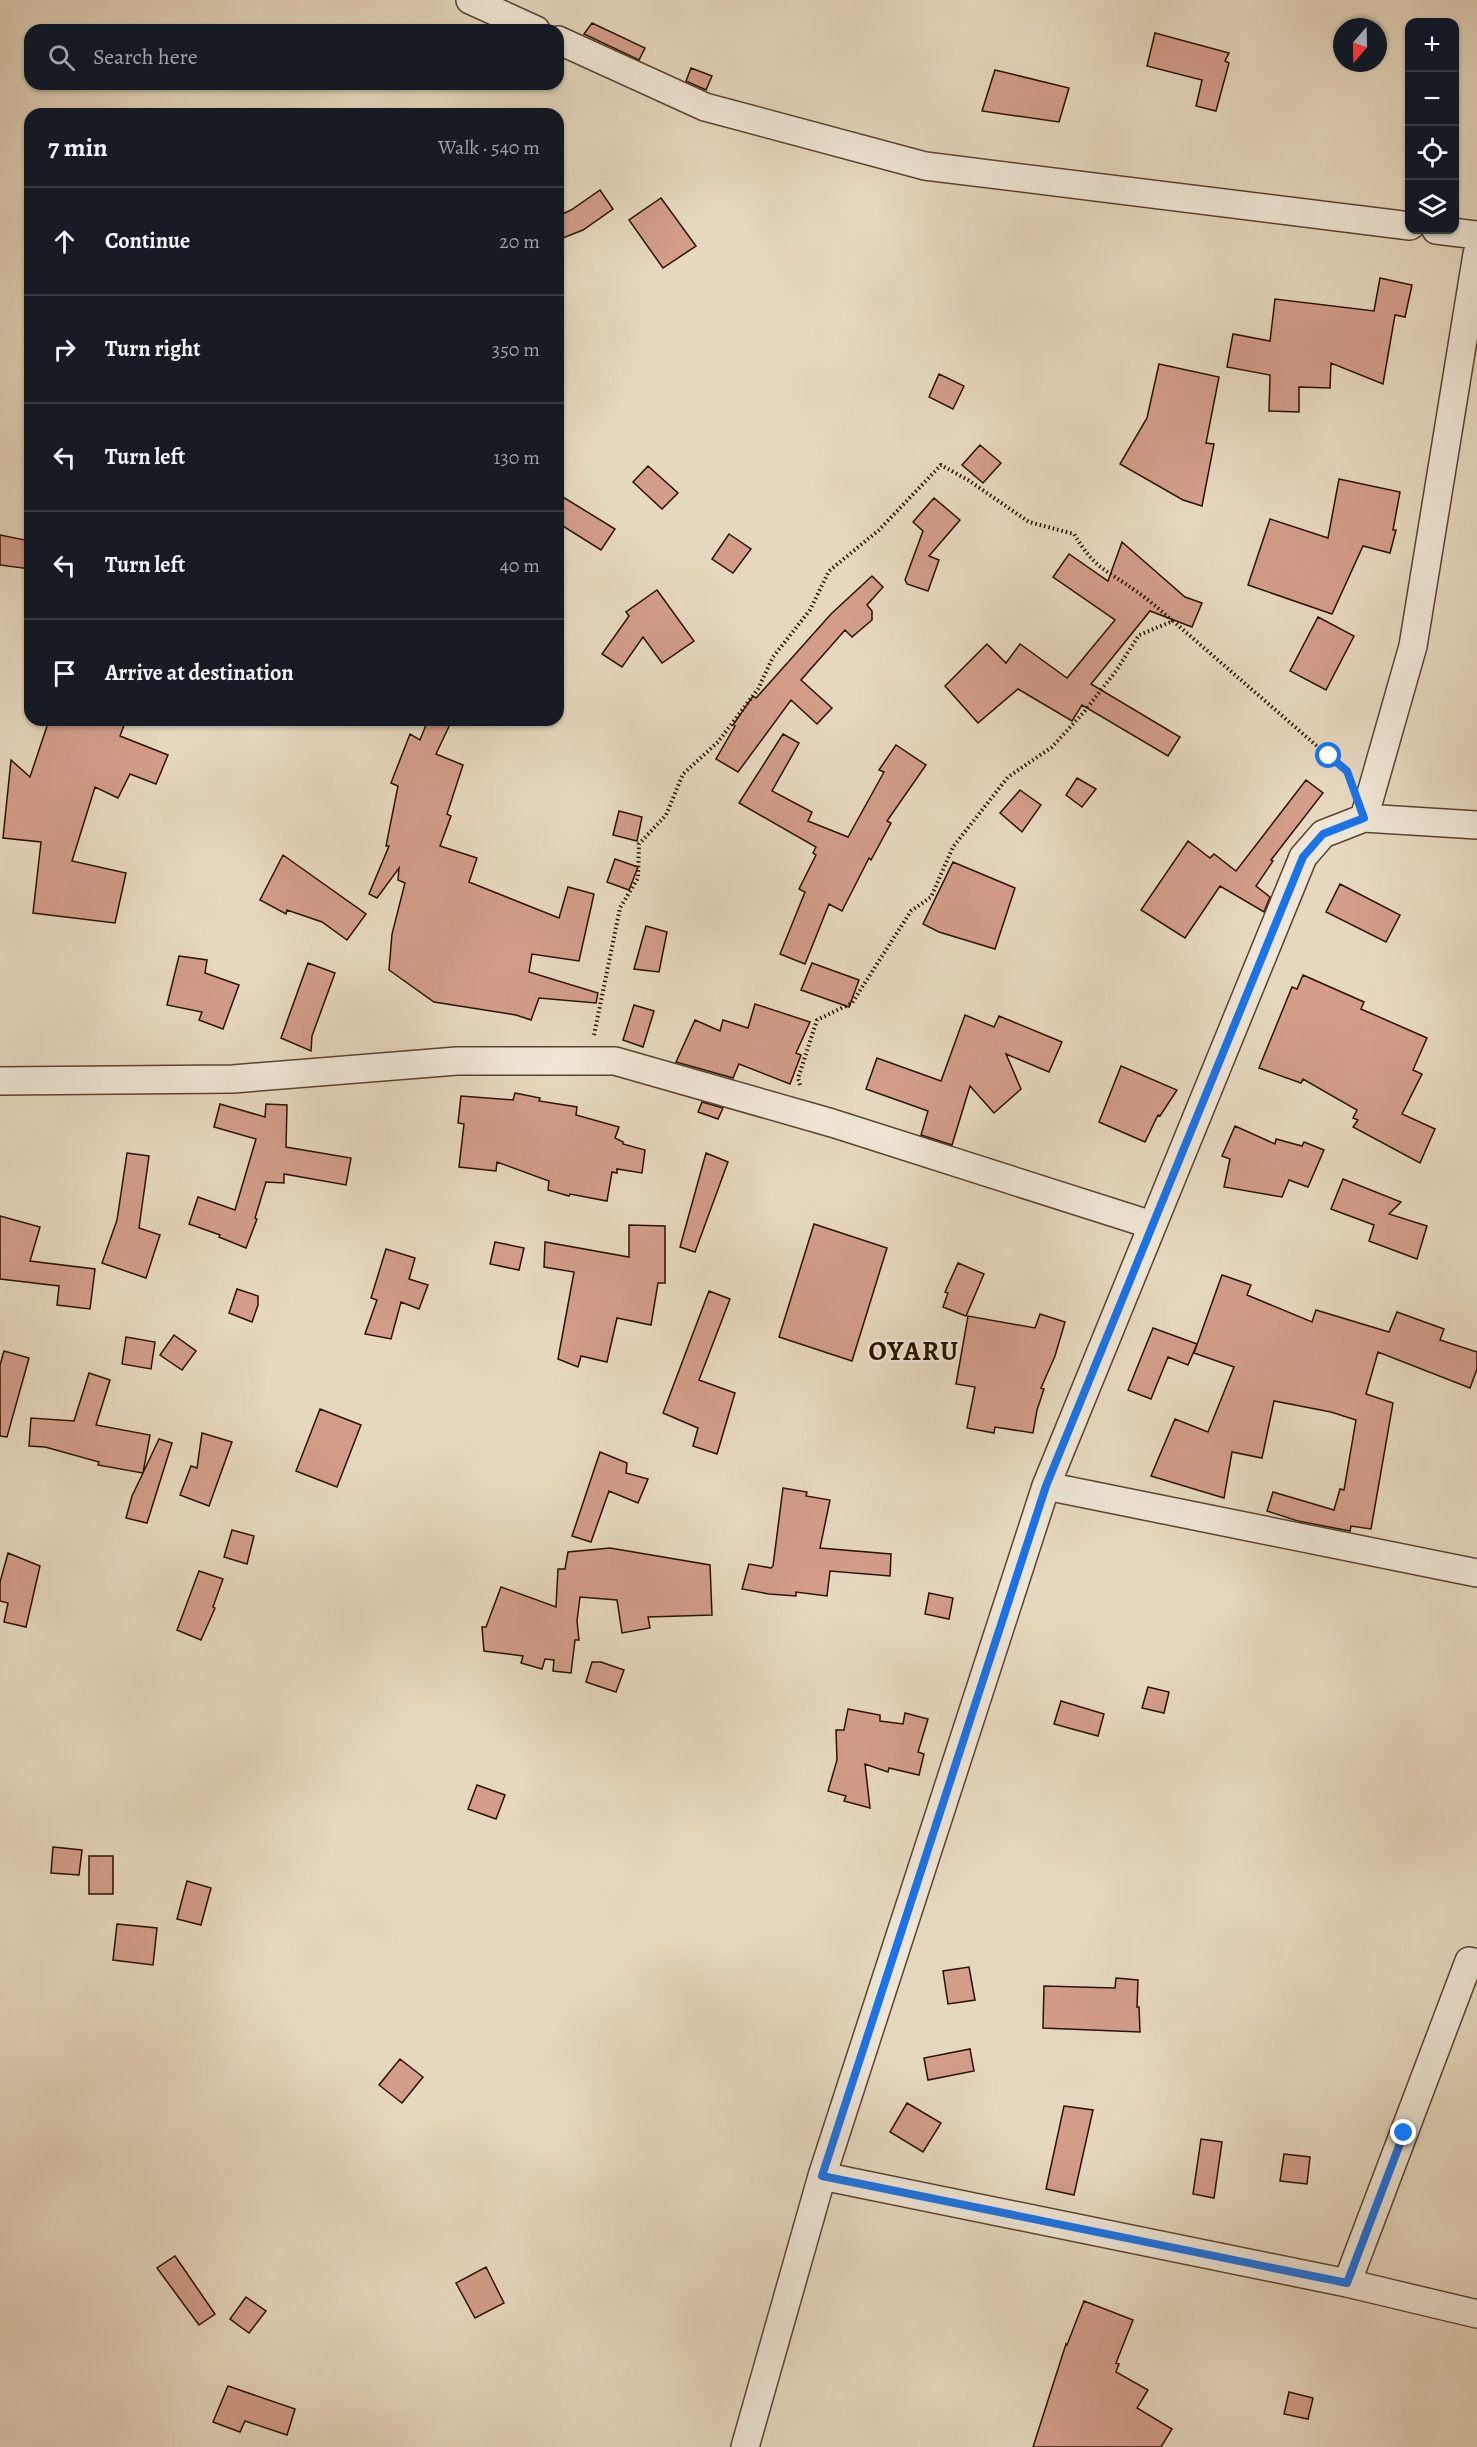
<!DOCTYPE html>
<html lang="en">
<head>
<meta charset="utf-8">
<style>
	:root { --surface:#171b24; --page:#20242c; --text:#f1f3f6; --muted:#9ea1a6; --line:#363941 }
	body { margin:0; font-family:Alegreya,serif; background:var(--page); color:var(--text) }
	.controls { position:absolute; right:18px; top:18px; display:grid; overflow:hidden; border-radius:12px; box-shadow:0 2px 4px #0004 }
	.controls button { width:54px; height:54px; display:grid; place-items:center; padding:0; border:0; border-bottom:2px solid var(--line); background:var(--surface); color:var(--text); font:30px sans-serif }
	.compass { position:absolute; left:1333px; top:18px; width:54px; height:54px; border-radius:50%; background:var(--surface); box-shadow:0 2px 4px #0004; rotate:200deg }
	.stop { position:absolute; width:18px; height:18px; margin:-14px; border:4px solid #1a73e8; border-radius:50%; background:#fff }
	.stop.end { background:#1a73e8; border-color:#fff; box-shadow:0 2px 6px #0008 }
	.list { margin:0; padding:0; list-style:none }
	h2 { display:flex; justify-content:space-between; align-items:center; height:78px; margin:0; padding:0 24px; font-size:26px }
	h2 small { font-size:20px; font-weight:400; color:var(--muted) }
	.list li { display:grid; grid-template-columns:39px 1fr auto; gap:18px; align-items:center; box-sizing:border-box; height:108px; padding:0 24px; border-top:2px solid var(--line) }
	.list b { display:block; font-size:22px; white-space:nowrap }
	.list em { font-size:20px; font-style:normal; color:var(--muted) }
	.icon { flex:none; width:33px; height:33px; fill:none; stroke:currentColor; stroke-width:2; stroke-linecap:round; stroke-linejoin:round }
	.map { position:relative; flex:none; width:1477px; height:2447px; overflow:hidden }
	.search { position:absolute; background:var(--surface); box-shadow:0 2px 4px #0004; left:24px; top:24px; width:540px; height:66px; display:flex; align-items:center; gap:15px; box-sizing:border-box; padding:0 21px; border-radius:18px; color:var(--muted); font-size:22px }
	.panel { position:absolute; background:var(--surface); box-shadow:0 2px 4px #0004; left:24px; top:108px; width:540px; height:618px; border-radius:18px }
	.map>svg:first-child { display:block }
	.building { fill:#d39d8a; stroke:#2a1201; stroke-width:1.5 }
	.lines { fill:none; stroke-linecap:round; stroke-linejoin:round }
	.minor-casing { stroke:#594430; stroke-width:30 }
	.path { stroke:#2a1201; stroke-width:4; stroke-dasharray:1.5 3; stroke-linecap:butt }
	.minor { stroke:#efe6d5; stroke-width:27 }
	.route { stroke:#1a73e8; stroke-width:8 }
	.labels { text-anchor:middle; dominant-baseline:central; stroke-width:4.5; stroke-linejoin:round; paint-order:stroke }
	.district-label { font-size:27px; font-weight:bold; letter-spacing:1.5px; fill:#2a1201; stroke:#efe6d5 }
</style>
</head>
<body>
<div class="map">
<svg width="1477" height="2447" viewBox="0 0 1477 2447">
	<rect width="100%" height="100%" fill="#e6d8be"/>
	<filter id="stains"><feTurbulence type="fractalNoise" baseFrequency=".00333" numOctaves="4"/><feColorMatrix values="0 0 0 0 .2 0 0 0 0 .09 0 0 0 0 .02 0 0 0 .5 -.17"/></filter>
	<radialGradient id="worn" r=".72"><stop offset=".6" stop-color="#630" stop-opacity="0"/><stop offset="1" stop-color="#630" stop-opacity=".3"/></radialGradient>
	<!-- building -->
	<path class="building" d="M 592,23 L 645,48 L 639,60 L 584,34 Z
		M 1155,33 L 1229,53 L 1225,61 L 1229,63 L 1216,111 L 1196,106 L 1202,80 L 1147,66 Z
		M 691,68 L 712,76 L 706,90 L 686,81 Z
		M 995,70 L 1069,88 L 1059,122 L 982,111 Z
		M 600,190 L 613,209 L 583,230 L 558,240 L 558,216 L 571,210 Z
		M 661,198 L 696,246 L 663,268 L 629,220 Z
		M 1380,278 L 1412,285 L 1405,317 L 1395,315 L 1383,384 L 1331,363 L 1330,388 L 1299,387 L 1299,412 L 1269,411 L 1270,375 L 1227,367 L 1233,334 L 1270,341 L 1275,299 L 1374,311 Z
		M 1159,364 L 1219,377 L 1206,443 L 1214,444 L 1202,506 L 1183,500 L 1120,464 L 1147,418 Z
		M 939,374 L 964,386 L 953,409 L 929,397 Z
		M 980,445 L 1001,463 L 983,483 L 962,465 Z
		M 648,466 L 678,493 L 662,509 L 633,482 Z
		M 1339,479 L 1400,492 L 1393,530 L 1396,530 L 1390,553 L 1363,546 L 1332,614 L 1248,585 L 1270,519 L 1328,538 Z
		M 558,494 L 615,529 L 601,550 L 558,523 Z
		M 934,498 L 960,520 L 929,556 L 939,560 L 928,591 L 907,584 L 905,580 L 923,531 L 913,522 Z
		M 729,534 L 751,549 L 733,573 L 712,559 Z
		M 0,535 L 30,541 L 30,569 L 0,565 Z
		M 1122,542 L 1185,597 L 1202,603 L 1192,627 L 1150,611 L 1091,684 L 1180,737 L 1168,756 L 1082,705 L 1072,721 L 1018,689 L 978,723 L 945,686 L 987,644 L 1006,663 L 1020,644 L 1067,678 L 1115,620 L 1053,577 L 1069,554 L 1108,581 Z
		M 872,576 L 883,587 L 867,605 L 872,611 L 872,620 L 852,637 L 845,630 L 801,680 L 832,708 L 817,724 L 791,700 L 738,772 L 716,759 L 735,726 L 733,725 L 753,696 L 756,698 L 831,614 Z
		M 657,590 L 694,641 L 662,663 L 643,637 L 622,667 L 602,654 L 629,616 L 626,612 Z
		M 1318,617 L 1354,636 L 1326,690 L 1290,671 Z
		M 49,720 L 126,720 L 120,736 L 168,755 L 156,784 L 130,774 L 118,798 L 95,787 L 72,861 L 126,873 L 115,923 L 33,913 L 41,842 L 3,838 L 11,760 L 30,777 Z
		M 428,720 L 452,720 L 436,754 L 463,765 L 447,814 L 451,816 L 440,846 L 477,858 L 469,882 L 559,918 L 568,887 L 594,894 L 579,961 L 532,954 L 529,972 L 598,993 L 596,1003 L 539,998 L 531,1020 L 516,1015 L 434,1002 L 389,970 L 392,934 L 405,883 L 398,880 L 399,868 L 377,898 L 369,894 L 389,846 L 386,846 L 398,786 L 391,783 L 410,734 L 420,740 Z
		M 783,734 L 799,743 L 772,791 L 812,812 L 808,821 L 848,837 L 884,772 L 879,770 L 896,745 L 926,765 L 887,821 L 891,823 L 871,860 L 869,858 L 842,911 L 829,904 L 805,964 L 780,954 L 805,892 L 799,889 L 816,855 L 813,853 L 816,847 L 739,803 Z
		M 1077,778 L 1096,789 L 1082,807 L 1066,795 Z
		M 1306,780 L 1323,793 L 1271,860 L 1273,861 L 1256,886 L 1270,897 L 1264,912 L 1220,886 L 1185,938 L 1141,910 L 1188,841 L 1210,858 L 1214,854 L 1236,871 Z
		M 1020,790 L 1041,805 L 1022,832 L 1000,813 Z
		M 619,811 L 642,817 L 637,841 L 613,835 Z
		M 283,855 L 366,914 L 347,940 L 322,922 L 287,910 L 286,914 L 260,900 Z
		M 615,859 L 638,867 L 629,890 L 607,882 Z
		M 953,862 L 1015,888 L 995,949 L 939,932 L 923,924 Z
		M 1340,884 L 1400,915 L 1386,942 L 1326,912 Z
		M 646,926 L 667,932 L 659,972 L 634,969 Z
		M 179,956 L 207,960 L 205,973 L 239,985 L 223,1029 L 199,1020 L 202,1012 L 167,1005 Z
		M 308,963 L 335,973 L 312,1036 L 311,1051 L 281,1038 Z
		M 812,963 L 859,980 L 849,1007 L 801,990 Z
		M 1303,975 L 1364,1002 L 1361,1009 L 1427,1038 L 1413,1070 L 1422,1074 L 1402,1114 L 1435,1129 L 1420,1163 L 1353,1127 L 1358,1120 L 1353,1118 L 1357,1110 L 1303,1079 L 1301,1083 L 1259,1068 L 1292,987 L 1297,989 Z
		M 755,1004 L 810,1022 L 796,1053 L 801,1055 L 790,1084 L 739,1064 L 733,1078 L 676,1062 L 695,1020 L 720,1031 L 723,1020 L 748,1028 Z
		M 634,1005 L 654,1011 L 643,1047 L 623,1040 Z
		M 965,1015 L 994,1027 L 999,1016 L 1062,1042 L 1049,1072 L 1006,1054 L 1021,1089 L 994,1113 L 970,1086 L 952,1145 L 921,1135 L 928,1111 L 866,1089 L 877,1058 L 941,1081 Z
		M 1121,1066 L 1177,1090 L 1160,1116 L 1158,1115 L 1145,1142 L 1099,1122 Z
		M 515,1093 L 540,1098 L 539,1101 L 577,1107 L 576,1115 L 619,1127 L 615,1138 L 623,1142 L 623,1144 L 645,1150 L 642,1173 L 617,1169 L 617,1173 L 612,1172 L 607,1201 L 570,1194 L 569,1196 L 548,1190 L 549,1181 L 497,1162 L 496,1171 L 459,1167 L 464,1124 L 458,1123 L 461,1096 L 513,1100 Z
		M 702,1102 L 723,1108 L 718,1119 L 698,1112 Z
		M 220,1104 L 265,1117 L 266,1104 L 287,1105 L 286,1147 L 351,1158 L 346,1185 L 284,1174 L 284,1183 L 266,1182 L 255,1218 L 257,1219 L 246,1248 L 219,1237 L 220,1235 L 189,1224 L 198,1197 L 235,1210 L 256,1139 L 214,1127 Z
		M 1235,1126 L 1275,1144 L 1276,1139 L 1302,1146 L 1304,1142 L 1324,1150 L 1308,1187 L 1289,1180 L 1282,1197 L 1224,1187 L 1230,1159 L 1222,1156 Z
		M 127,1153 L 149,1156 L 139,1228 L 160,1235 L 146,1278 L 102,1263 L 117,1220 Z
		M 706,1153 L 728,1162 L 695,1252 L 680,1247 Z
		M 1343,1179 L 1401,1202 L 1389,1214 L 1427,1226 L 1417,1259 L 1369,1241 L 1374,1225 L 1331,1209 Z
		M 0,1216 L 40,1227 L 30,1261 L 95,1269 L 90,1309 L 57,1305 L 59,1286 L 0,1279 Z
		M 814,1224 L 887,1248 L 852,1361 L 779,1337 Z
		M 629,1225 L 665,1226 L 665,1283 L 658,1283 L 651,1325 L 617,1318 L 607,1362 L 581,1356 L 578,1367 L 558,1359 L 574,1272 L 544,1267 L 545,1242 L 629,1257 Z
		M 495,1242 L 524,1248 L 519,1270 L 490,1264 Z
		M 386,1249 L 415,1258 L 409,1279 L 428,1285 L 419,1309 L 401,1302 L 391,1339 L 365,1334 L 377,1300 L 371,1298 Z
		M 958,1263 L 984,1274 L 966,1316 L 943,1307 L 948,1293 L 945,1292 Z
		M 1222,1275 L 1251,1285 L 1247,1295 L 1312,1322 L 1316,1310 L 1389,1332 L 1397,1312 L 1444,1329 L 1440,1340 L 1477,1352 L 1477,1369 L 1470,1388 L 1378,1352 L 1366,1394 L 1393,1403 L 1371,1529 L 1351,1526 L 1350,1531 L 1298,1521 L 1267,1511 L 1273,1492 L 1334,1510 L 1340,1489 L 1344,1490 L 1356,1420 L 1331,1412 L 1274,1401 L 1262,1458 L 1232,1452 L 1224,1498 L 1151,1476 L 1175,1419 L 1208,1432 L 1234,1367 L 1194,1353 Z
		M 237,1289 L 258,1296 L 258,1305 L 252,1322 L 229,1313 Z
		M 709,1291 L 730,1299 L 699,1380 L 735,1393 L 717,1454 L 693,1446 L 698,1428 L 663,1413 Z
		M 1040,1314 L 1065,1322 L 1055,1356 L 1041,1388 L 1044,1389 L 1037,1410 L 1033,1433 L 995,1427 L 994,1433 L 967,1428 L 975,1387 L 956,1384 L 968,1316 L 1035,1328 Z
		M 1153,1328 L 1197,1344 L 1188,1365 L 1168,1357 L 1151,1399 L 1128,1390 Z
		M 174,1335 L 196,1351 L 182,1370 L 160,1355 Z
		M 126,1337 L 155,1342 L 151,1369 L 122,1364 Z
		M 4,1351 L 29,1358 L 7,1437 L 0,1436 L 0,1365 Z
		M 89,1373 L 110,1380 L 96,1425 L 150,1435 L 143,1473 L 159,1439 L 172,1443 L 147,1523 L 126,1518 L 132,1496 L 143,1473 L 98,1465 L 99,1462 L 45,1447 L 29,1446 L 31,1418 L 74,1421 Z
		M 320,1409 L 361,1425 L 337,1487 L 296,1471 Z
		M 202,1433 L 232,1442 L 209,1506 L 180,1495 L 191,1466 L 197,1468 Z
		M 600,1452 L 627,1463 L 626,1473 L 648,1479 L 638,1503 L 609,1491 L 591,1542 L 572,1536 Z
		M 783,1488 L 807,1492 L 806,1496 L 830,1500 L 820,1548 L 891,1554 L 890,1576 L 830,1571 L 827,1596 L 796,1592 L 796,1596 L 769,1594 L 742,1589 L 749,1564 L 771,1568 L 773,1566 Z
		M 232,1530 L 254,1536 L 247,1564 L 224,1557 Z
		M 610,1548 L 710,1565 L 712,1615 L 648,1617 L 650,1628 L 622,1633 L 617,1600 L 580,1597 L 577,1621 L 579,1640 L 575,1640 L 571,1673 L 553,1671 L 554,1660 L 545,1659 L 542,1669 L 521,1663 L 523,1656 L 484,1651 L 482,1627 L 486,1627 L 501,1587 L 556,1607 L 558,1569 L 565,1569 L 568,1552 Z
		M 8,1553 L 40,1566 L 26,1627 L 4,1622 L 8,1603 L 0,1601 L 0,1582 Z
		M 199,1571 L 223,1579 L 213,1607 L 215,1608 L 201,1640 L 177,1630 Z
		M 929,1593 L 953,1598 L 949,1619 L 925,1614 Z
		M 592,1662 L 601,1662 L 624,1670 L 616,1692 L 586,1682 Z
		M 1148,1687 L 1169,1692 L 1164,1713 L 1142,1708 Z
		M 1061,1701 L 1104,1714 L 1098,1736 L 1054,1724 Z
		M 848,1709 L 880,1715 L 880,1721 L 903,1724 L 905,1713 L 928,1719 L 918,1752 L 924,1754 L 919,1775 L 889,1768 L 888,1772 L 865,1764 L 870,1808 L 844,1801 L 846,1796 L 828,1791 L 837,1760 L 836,1730 L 844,1730 Z
		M 477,1785 L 505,1795 L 496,1819 L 468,1809 Z
		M 53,1847 L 82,1850 L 79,1875 L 51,1873 Z
		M 89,1856 L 113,1856 L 113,1894 L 89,1894 Z
		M 187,1881 L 211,1888 L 201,1925 L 177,1919 Z
		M 117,1924 L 157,1928 L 153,1965 L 113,1960 Z
		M 969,1967 L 975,2000 L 948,2004 L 943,1971 Z
		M 1116,1978 L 1138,1980 L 1137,2007 L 1139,2007 L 1140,2032 L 1043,2028 L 1044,1986 L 1115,1988 Z
		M 970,2049 L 974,2071 L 928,2080 L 924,2058 Z
		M 400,2059 L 423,2077 L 402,2103 L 379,2085 Z
		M 907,2103 L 941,2123 L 923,2152 L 890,2132 Z
		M 1064,2106 L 1093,2110 L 1074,2195 L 1046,2189 Z
		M 1201,2139 L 1222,2142 L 1214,2198 L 1193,2194 Z
		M 1284,2154 L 1310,2157 L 1307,2184 L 1280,2181 Z
		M 175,2256 L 215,2314 L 199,2325 L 157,2268 Z
		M 486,2267 L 504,2303 L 475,2318 L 456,2283 Z
		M 246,2297 L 266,2311 L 249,2333 L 230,2319 Z
		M 1084,2301 L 1133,2320 L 1116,2363 L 1119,2364 L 1116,2372 L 1148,2390 L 1137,2408 L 1172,2429 L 1161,2447 L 1033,2447 L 1066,2344 L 1067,2345 Z
		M 228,2386 L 295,2409 L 287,2435 L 245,2421 L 240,2432 L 213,2422 Z
		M 1289,2392 L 1313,2398 L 1308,2419 L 1284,2414 Z"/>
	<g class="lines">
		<!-- minor casing -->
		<g class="minor-casing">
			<path id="minor" d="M 470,0 L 536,30
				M 558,40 L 705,107 L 925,166 L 1410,226
				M 1436,230 L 1477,235
				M 1364,818 L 1413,646 L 1477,254
				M 0,1081 L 233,1079 L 457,1061 L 615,1061 L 832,1123 L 1152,1225
				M 1046,1486 L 1477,1573
				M 822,2176 L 1347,2283 L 1477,2314
				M 1347,2283 L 1469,1961 L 1477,1963
				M 745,2447 L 822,2176 L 1046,1486 L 1303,857 L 1323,834 L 1364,818 L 1477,825"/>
		</g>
		<!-- path -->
		<path class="path" d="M 594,1035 L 620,908 L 638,878 L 639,844 L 666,815 L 683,774 L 718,742 L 758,689 L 773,657 L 810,610 L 829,571 L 879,530 L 941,465 L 968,480 L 1029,522 L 1074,534 C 1095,569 1105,569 1136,591 C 1149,600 1161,611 1173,621
			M 800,1085 L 798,1078 L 817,1020 L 852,1003 L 911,911 L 931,897 L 953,847 L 1008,777 L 1052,747 L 1084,712 L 1116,671 L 1139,635 L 1173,621 L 1348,773"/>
		<!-- minor -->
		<use href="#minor" class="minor"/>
	</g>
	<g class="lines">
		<!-- route -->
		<path class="route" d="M 1329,756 L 1347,771 L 1364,818 L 1323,834 L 1303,857 L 1046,1486 L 822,2176 L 1347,2283 L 1404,2133"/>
	</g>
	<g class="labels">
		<!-- district labels -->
		<g class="district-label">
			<text x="914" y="1351">OYARU</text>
		</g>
	</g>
	<rect width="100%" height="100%" filter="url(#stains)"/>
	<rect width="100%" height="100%" fill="url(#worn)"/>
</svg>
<div class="controls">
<button>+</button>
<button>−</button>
<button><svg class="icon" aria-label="locate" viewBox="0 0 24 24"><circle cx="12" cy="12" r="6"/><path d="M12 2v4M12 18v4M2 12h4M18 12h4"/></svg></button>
<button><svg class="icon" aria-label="layers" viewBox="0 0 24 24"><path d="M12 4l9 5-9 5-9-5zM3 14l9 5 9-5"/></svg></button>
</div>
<svg class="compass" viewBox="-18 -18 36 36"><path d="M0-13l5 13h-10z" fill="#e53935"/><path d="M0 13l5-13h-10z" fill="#9ea1a6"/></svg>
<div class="stop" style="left:1329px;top:756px"></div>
<div class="stop end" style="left:1404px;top:2133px"></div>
<div class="search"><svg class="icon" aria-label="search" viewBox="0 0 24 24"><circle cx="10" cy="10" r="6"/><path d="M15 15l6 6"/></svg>Search here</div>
<section class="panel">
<h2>7 min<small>Walk · 540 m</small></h2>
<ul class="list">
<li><svg class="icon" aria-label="ahead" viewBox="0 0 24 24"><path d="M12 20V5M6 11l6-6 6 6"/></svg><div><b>Continue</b></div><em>20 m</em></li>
<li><svg class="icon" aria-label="right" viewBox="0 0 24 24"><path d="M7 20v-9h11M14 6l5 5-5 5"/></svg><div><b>Turn right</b></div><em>350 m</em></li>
<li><svg class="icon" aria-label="left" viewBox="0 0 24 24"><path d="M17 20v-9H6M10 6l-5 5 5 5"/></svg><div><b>Turn left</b></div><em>130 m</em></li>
<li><svg class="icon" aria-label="left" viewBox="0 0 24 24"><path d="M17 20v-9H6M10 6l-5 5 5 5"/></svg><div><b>Turn left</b></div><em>40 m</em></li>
<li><svg class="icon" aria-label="arrive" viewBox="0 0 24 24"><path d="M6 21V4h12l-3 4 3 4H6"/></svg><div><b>Arrive at destination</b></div></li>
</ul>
</section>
</div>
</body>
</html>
